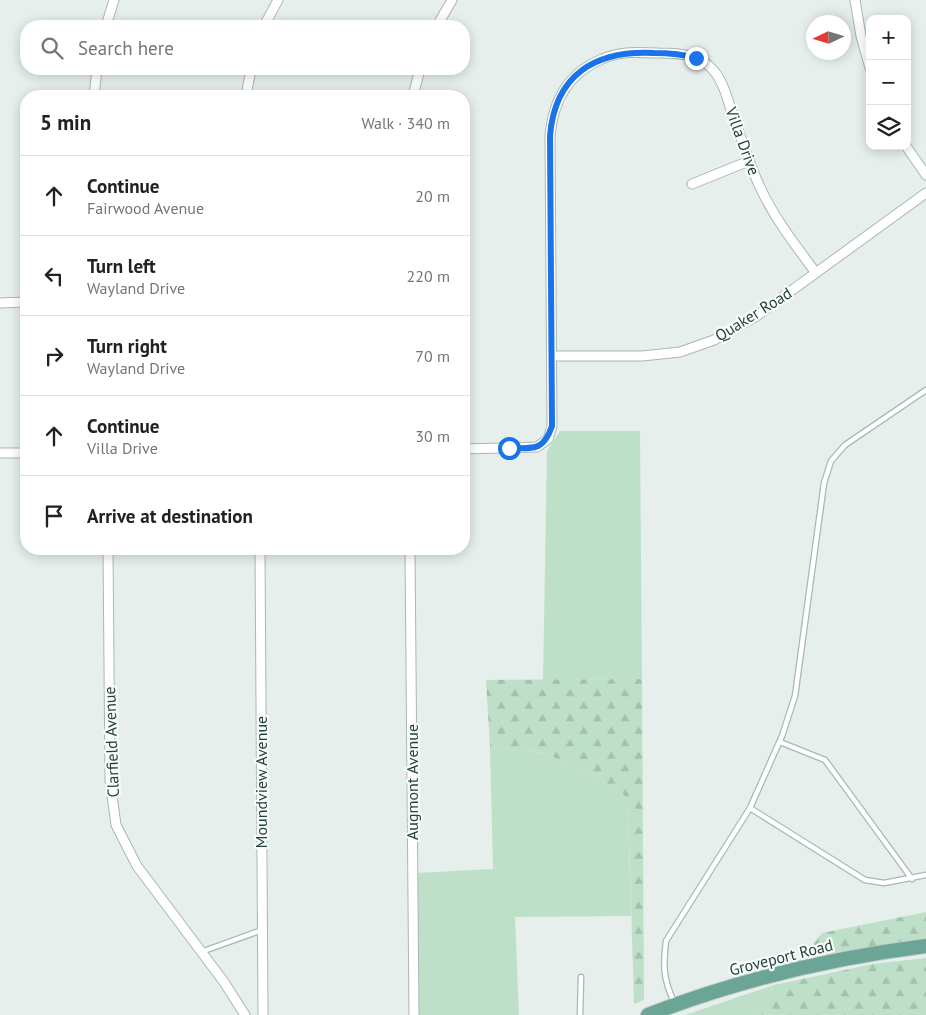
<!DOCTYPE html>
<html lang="en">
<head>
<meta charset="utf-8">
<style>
	:root { --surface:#fff; --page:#f2f2f2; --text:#202124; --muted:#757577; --line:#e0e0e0 }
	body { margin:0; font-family:"PT Sans",sans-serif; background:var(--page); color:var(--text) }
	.controls { position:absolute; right:15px; top:15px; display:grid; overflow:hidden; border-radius:10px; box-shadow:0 2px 12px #0003 }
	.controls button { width:45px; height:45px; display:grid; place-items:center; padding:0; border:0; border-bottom:1px solid var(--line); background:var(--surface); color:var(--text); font:25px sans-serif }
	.compass { position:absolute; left:806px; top:15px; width:45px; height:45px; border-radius:50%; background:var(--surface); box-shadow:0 2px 12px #0003; rotate:266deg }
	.stop { position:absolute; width:15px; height:15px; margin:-11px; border:4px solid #1a73e8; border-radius:50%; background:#fff }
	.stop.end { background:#1a73e8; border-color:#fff; box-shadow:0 1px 5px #0008 }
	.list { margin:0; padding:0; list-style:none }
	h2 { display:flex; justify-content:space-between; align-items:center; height:65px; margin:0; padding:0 20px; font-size:21px }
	h2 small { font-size:16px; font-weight:400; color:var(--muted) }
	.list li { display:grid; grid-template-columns:32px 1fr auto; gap:15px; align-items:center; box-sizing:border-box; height:80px; padding:0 20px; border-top:1px solid var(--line) }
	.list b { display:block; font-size:19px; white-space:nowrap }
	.list p { margin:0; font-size:16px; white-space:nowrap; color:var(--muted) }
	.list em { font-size:16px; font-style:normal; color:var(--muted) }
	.icon { flex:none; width:28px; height:28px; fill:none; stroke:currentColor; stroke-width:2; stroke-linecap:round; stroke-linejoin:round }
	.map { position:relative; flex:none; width:926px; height:1015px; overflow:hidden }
	.search { position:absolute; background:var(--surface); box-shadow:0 2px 12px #0003; left:20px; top:20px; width:450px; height:55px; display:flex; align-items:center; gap:12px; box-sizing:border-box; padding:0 18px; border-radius:20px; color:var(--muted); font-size:19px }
	.panel { position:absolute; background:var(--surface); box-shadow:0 2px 12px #0003; left:20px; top:90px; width:450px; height:465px; border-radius:20px }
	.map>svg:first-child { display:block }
	.grass { fill:#bfe0c8 }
	.forest { fill:url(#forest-firs) }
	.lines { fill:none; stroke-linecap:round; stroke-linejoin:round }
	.lane-casing { stroke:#a8b8b2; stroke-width:7 }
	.street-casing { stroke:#a8b8b2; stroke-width:11 }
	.primary-casing { stroke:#c2cac8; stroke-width:16 }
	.lane { stroke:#fff; stroke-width:4.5 }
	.street { stroke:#fff; stroke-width:9 }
	.primary { stroke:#6aa596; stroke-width:14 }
	.route { stroke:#1a73e8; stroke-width:6 }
	.labels { text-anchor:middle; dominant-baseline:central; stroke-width:4.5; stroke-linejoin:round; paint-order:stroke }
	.street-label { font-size:16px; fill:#24423a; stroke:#f7fbf9 }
</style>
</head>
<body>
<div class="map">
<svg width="926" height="1015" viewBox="0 0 926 1015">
	<defs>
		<pattern id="forest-firs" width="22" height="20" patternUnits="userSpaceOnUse" patternTransform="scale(1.25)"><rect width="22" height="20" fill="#bfe0c8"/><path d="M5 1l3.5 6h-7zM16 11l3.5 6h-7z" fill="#a4c1ad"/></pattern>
	</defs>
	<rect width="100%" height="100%" fill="#e6efeb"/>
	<!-- grass -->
	<path class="grass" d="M 560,431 L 640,431 L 642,679 L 543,680 L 547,451 Z
		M 490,747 L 545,753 L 622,791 L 628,804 L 631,916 L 515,917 L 519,1015 L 419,1015 L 417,873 L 493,869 Z
		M 774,985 L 753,1015 L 685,1015 Z"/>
	<!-- forest -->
	<path class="forest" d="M 642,679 L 644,1000 L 634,1004 L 628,804 L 622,791 L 545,753 L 490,747 L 486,680 Z
		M 926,912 L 926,938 L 801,958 L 822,933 Z
		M 926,958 L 926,1015 L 753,1015 L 774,985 L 873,964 Z"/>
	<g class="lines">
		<!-- lane casing -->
		<g class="lane-casing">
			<path id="lane" d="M 780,742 L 825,760 L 912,879
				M 750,808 L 865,880 L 884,883 L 926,875
				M 201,952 L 262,930
				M 674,1002 C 663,978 663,967 666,941 L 750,808 L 782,736 L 795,696 L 824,483 L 831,461 L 845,445 L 926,390
				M 580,1015 L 581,977"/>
		</g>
		<!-- street casing -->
		<g class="street-casing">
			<path id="street" d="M 855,0 L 861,36 L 870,68
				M 106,26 L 114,0
				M 264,26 L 278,0
				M 437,26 L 452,0
				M 94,96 L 97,69
				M 246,96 L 251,69
				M 413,96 L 420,69
				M 906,146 L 926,175
				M 692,184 L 749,161
				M 0,303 L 26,302
				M 552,356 L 642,356 L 680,352 L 714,340 L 755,317 L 926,193
				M 464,449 L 537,447 L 548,439 L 552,426 L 550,136 C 553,101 568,73 602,59 C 620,51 639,52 658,53 C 670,53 684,53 695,58 C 702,60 709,65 714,71 C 724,83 728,101 733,116 C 742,140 749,164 760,187 C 774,218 796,246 816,273
				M 0,453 L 26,453
				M 108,549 L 110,780 L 116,825 L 137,866 L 224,982 L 245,1015
				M 260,549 L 263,1015
				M 410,549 L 414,1015"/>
		</g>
		<!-- primary casing -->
		<g class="primary-casing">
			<path id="primary" d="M 648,1015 C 738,980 831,958 926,946"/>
		</g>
		<!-- lane -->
		<use href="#lane" class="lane"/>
		<!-- street -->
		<use href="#street" class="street"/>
		<!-- primary -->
		<use href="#primary" class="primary"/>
	</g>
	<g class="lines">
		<!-- route -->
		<path class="route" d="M 509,448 C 533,448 543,452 552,426 L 550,136 C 555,74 596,50 654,53 C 669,53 682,54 696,58"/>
	</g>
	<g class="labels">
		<!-- street labels -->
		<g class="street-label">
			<text transform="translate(743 141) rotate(70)">Villa Drive</text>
			<text transform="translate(753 314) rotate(-32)">Quaker Road</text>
			<text transform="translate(111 742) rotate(-92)">Clarfield Avenue</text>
			<text transform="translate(261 782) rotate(-90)">Moundview Avenue</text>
			<text transform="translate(412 782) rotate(-90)">Augmont Avenue</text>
			<text transform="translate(781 957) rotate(-14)">Groveport Road</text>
		</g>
	</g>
</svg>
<div class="controls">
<button>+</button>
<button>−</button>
<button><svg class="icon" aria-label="layers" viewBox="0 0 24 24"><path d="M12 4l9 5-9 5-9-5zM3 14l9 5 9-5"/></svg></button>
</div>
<svg class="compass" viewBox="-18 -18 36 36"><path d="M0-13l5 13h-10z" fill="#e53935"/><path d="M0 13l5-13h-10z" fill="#757577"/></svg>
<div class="stop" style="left:509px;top:448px"></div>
<div class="stop end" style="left:696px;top:58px"></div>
<div class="search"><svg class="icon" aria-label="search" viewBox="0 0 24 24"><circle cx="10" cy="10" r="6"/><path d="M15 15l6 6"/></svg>Search here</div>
<section class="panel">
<h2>5 min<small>Walk · 340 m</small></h2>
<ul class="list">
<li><svg class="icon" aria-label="ahead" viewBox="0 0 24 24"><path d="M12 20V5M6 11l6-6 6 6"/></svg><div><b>Continue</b><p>Fairwood Avenue</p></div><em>20 m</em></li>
<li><svg class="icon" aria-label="left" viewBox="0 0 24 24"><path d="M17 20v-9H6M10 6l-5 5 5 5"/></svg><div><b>Turn left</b><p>Wayland Drive</p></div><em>220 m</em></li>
<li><svg class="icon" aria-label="right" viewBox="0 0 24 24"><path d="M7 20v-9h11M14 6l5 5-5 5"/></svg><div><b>Turn right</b><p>Wayland Drive</p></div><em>70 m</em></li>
<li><svg class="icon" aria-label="ahead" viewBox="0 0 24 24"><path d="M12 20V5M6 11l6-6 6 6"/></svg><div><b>Continue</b><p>Villa Drive</p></div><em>30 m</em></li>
<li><svg class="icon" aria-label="arrive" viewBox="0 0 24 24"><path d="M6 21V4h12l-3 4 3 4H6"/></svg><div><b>Arrive at destination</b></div></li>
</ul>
</section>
</div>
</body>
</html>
